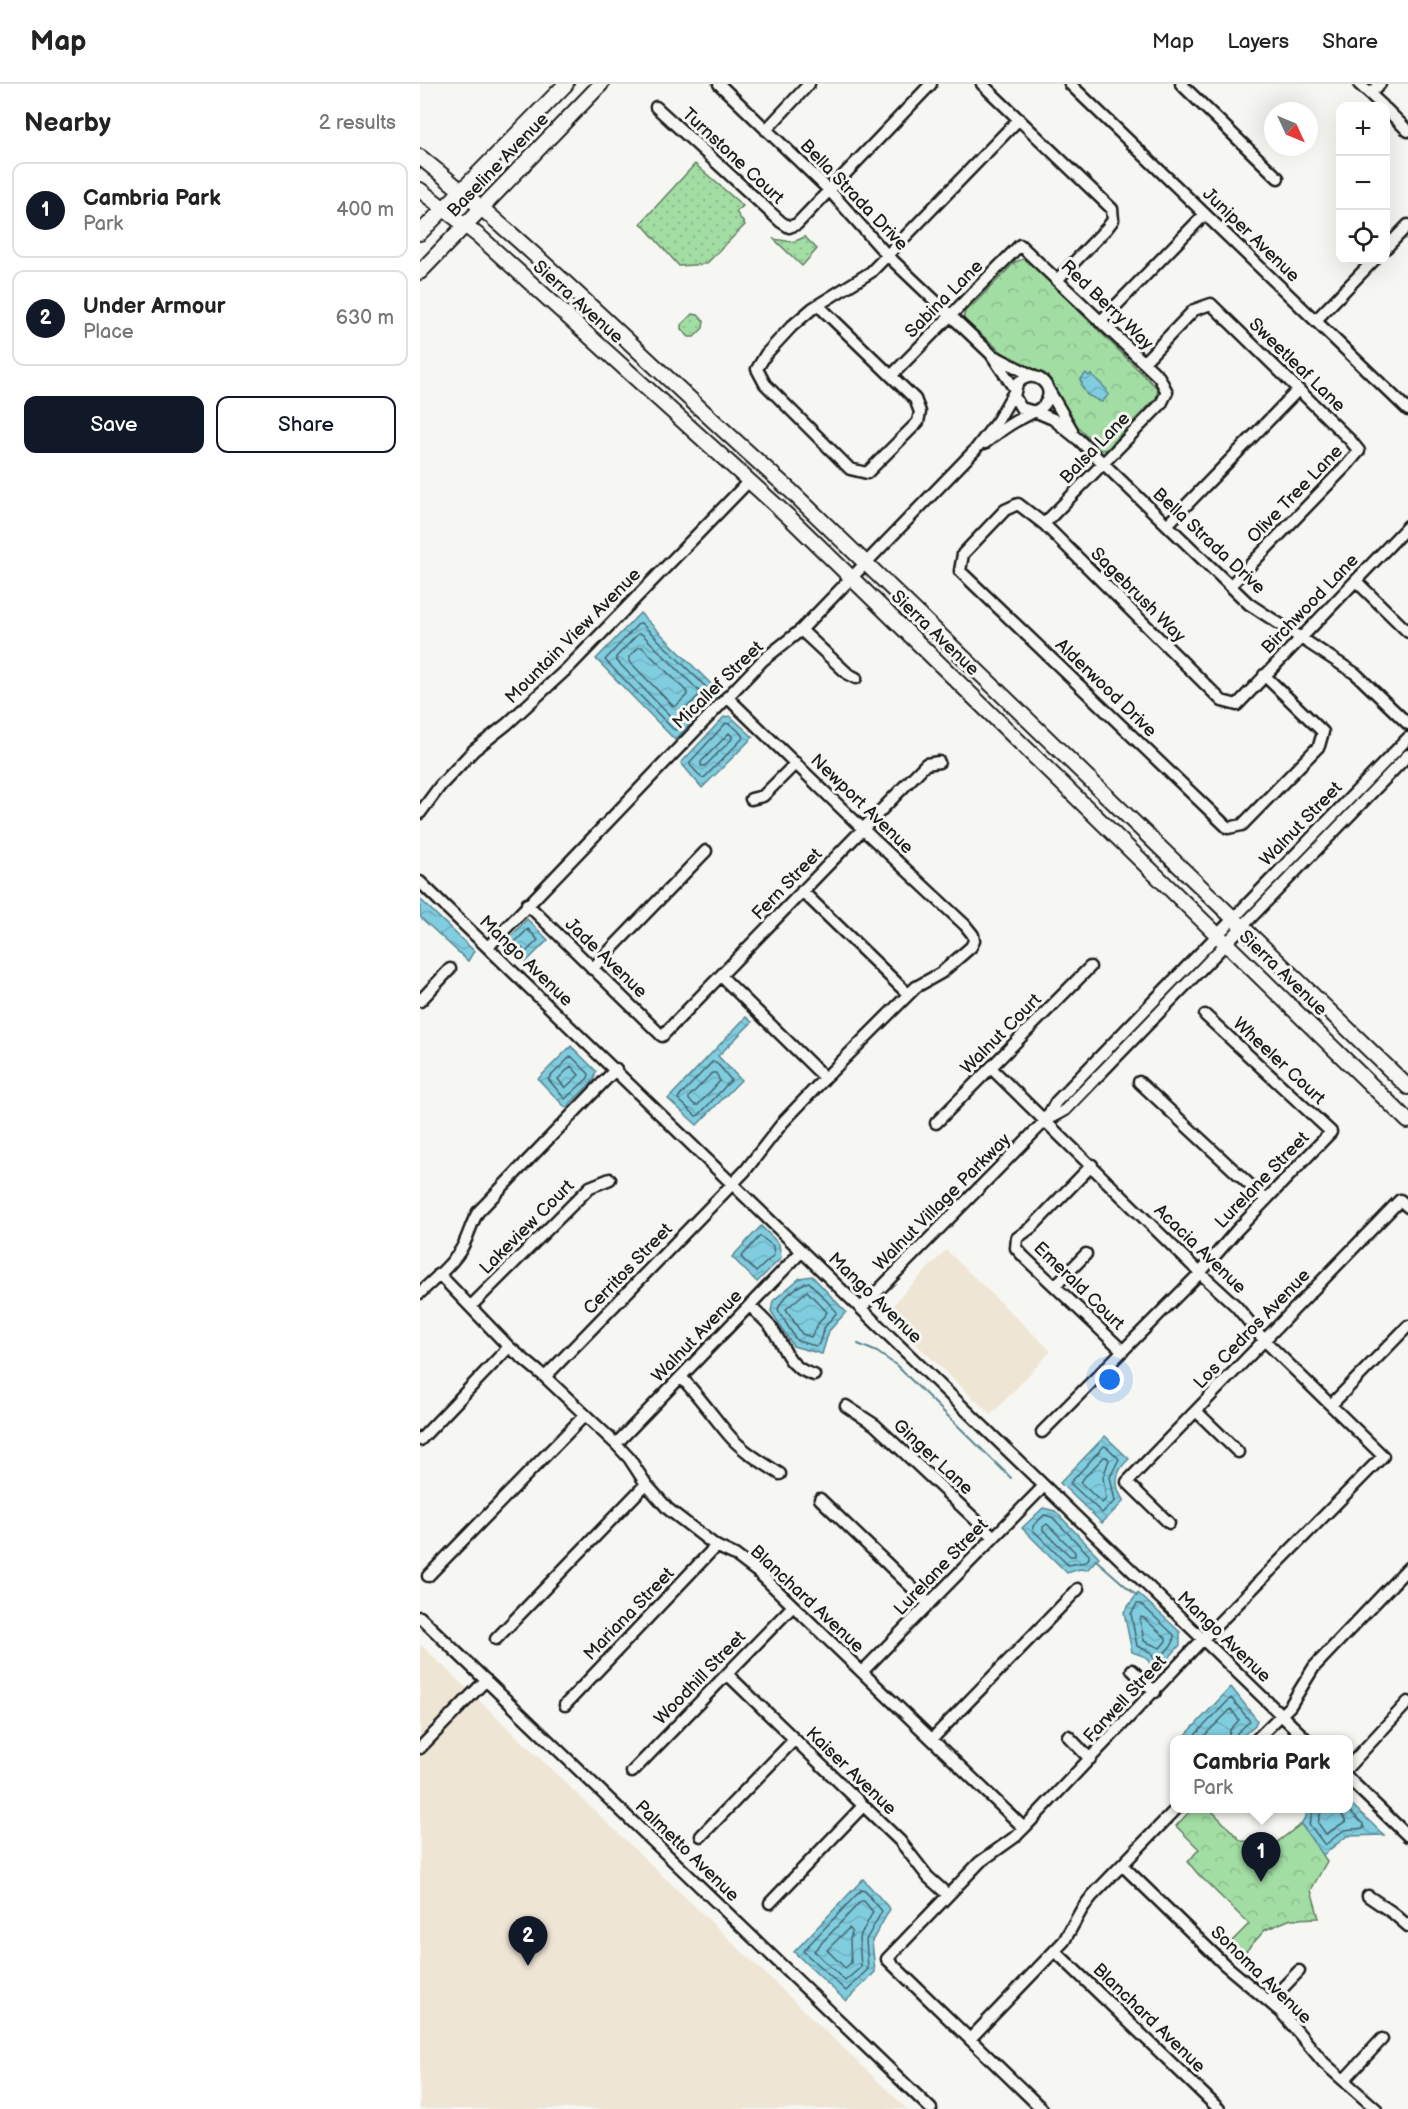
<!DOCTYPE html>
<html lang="en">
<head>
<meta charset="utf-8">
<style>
	:root { --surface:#fff; --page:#f2f2f2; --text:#222; --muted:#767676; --line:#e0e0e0; --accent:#111827 }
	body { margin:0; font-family:"Balsamiq Sans",sans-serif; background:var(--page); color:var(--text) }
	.controls { position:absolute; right:18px; top:18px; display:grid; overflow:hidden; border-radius:12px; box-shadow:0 6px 24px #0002 }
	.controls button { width:54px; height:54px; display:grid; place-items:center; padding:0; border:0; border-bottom:2px solid var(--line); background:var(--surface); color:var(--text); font:30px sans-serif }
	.compass { position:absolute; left:844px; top:18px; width:54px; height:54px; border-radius:50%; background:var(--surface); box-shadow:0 6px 24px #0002; rotate:134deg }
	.you { position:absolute; left:690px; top:1296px; width:21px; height:21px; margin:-15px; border:4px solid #fff; border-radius:50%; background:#1a73e8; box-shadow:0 0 0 9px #1a73e833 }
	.badge { display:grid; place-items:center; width:39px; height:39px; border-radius:50%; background:var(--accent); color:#fff; font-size:20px; font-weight:700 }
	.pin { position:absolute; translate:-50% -50px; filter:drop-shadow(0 2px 3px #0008) }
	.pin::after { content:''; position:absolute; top:32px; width:21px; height:18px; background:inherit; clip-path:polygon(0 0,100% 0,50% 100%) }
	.popup { position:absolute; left:750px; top:1651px; width:183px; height:78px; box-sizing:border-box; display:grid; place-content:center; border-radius:12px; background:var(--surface); filter:drop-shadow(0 2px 4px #0005); font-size:20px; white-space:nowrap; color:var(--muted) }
	.popup b { font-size:22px; color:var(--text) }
	.popup::after { content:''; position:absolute; left:50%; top:100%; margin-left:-12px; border:12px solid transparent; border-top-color:var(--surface) }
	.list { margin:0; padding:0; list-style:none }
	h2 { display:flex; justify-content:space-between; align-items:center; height:78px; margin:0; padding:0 24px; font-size:26px }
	h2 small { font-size:20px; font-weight:400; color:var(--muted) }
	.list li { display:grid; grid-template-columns:39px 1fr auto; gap:18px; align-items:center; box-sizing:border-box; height:96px; margin:0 12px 12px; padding:0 12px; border:2px solid var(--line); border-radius:12px }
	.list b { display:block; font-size:22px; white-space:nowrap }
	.list p { margin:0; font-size:20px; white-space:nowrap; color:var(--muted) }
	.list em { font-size:20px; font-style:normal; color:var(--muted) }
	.actions { display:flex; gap:12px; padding:18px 24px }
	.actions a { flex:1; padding:14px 0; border:2px solid var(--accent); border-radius:12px; text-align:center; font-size:21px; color:var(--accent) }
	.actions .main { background:var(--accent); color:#fff }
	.icon { flex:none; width:33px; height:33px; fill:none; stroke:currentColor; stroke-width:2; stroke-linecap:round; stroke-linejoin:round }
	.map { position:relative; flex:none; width:988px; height:2025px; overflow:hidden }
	header { display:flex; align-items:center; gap:36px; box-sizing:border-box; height:84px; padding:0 30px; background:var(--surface); border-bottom:2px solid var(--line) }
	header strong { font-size:28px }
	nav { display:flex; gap:33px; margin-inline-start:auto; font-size:21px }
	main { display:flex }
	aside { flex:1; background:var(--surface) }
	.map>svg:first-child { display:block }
	.built { fill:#efe5d5 }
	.grass { fill:url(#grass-dots); stroke:#5f7c60; stroke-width:1.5 }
	.forest { fill:url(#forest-crowns); stroke:#5f7c60; stroke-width:1.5 }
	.water { fill:url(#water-waves); stroke:#588692; stroke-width:1.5 }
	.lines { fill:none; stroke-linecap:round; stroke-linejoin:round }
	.shore { stroke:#44636a; stroke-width:1.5 }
	.stream { stroke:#588692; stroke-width:2 }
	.minor-casing { stroke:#1c1c1c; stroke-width:15 }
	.major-casing { stroke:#1c1c1c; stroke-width:18 }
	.minor { stroke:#f6f6f2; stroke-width:10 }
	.major { stroke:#f6f6f2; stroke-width:14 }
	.labels { text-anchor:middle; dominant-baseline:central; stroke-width:6; stroke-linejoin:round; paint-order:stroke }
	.street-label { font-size:18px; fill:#1c1c1c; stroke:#f6f6f2 }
</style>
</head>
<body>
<header>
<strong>Map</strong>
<nav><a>Map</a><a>Layers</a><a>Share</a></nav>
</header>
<main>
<aside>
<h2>Nearby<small>2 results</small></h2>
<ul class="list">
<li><span class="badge">1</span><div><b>Cambria Park</b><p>Park</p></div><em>400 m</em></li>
<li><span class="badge">2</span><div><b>Under Armour</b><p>Place</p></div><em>630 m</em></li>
</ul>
<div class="actions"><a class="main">Save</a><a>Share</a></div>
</aside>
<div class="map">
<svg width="988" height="2025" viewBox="0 0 988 2025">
	<defs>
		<pattern id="grass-dots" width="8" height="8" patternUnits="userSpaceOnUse" patternTransform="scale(1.5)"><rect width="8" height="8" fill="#a2dda3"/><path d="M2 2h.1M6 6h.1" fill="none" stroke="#8bbd8c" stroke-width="1.8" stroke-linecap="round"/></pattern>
		<pattern id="forest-crowns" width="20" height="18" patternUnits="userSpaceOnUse" patternTransform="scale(1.5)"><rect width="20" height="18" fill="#a2dda3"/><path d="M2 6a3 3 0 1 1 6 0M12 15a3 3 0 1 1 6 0" fill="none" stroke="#8bbd8c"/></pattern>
		<pattern id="water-waves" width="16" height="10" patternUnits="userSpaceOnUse" patternTransform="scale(1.5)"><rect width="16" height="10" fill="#80cde0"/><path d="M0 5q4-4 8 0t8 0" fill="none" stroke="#6eafc0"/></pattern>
	</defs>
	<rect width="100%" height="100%" fill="#f6f6f2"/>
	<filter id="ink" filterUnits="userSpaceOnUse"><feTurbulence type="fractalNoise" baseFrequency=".0167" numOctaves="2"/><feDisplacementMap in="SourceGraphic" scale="12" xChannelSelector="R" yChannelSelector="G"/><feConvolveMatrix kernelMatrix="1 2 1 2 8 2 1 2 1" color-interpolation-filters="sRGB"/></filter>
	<g filter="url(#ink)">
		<!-- built -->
		<path class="built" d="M 526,1166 L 631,1267 L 571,1331 L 476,1241 L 474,1221 L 479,1214 Z
			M 0,1560 L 487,2025 L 0,2025 Z"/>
		<!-- grass -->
		<path class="grass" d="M 275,80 L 323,122 L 316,128 L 325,141 L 286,180 L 259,182 L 221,139 Z
			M 385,153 L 397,165 L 382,182 L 354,155 L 373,158 Z
			M 272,230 L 278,231 L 284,237 L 283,244 L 274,253 L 269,253 L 261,245 L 261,241 Z"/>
		<!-- forest -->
		<path class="forest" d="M 603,175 L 608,177 L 738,305 L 736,314 L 694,357 L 688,366 L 678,366 L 671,356 L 652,337 L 635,307 L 630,295 L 626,291 L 589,274 L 544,236 C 543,228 546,225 553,221 L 595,178 Z
			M 772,1725 L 790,1725 L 821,1757 L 856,1759 L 881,1740 L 907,1777 L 891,1806 L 899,1834 L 871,1835 L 845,1846 L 818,1876 L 805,1864 L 829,1840 L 778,1790 L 768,1778 L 779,1765 L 756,1742 Z"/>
		<!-- water -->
		<path class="water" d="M 666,289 L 669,292 L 671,290 L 687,306 L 686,308 L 689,310 L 682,318 L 667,311 L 661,301 L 662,299 L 660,296 Z
			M 220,529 L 300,609 L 255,656 L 176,575 Z
			M 310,632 L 333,653 L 282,704 L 261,679 L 304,633 Z
			M 0,815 L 54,867 L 48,877 L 0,833 Z
			M 107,835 L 128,856 L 106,878 L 86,858 Z
			M 326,933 L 332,938 L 298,972 L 321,996 L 277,1041 L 248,1015 Z
			M 151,962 L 176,987 L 174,996 L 146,1024 L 118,995 Z
			M 341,1142 L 359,1160 L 361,1174 L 337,1198 L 312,1173 Z
			M 392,1192 L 426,1228 L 409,1247 L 402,1270 L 373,1262 L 351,1227 L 353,1217 L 380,1194 Z
			M 685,1352 L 709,1375 C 695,1387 693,1402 704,1417 L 682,1439 L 640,1399 Z
			M 623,1424 L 635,1427 L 679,1473 L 667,1486 L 660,1485 L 647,1489 L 602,1444 Z
			M 718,1509 L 760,1548 L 760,1561 L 741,1583 L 731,1581 L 726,1573 L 712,1568 L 704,1528 Z
			M 811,1603 L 837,1636 L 835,1641 L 819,1655 L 762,1655 Z
			M 928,1717 L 964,1751 L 927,1752 L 903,1771 L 881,1740 L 890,1725 L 928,1724 Z
			M 443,1795 L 470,1825 L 452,1857 L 455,1888 L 426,1917 L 374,1868 Z"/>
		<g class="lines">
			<!-- shore -->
			<path class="shore" d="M 221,539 L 291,608 L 290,611 L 256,646 L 253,645 L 185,576 L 218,540 Z
				M 218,550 L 222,550 L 280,608 L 279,611 L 256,635 L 253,635 L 196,576 L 196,573 Z
				M 219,563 L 222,563 L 267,608 L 267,611 L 256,622 L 253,622 L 209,577 L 209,573 Z
				M 306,639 C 312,640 322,649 323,654 L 285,693 L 282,694 L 270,681 L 270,678 Z
				M 309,649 L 312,652 L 312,655 L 285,682 L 281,682 L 281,678 Z
				M 108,845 L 118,856 L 106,868 L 95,858 Z
				M 151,972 L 169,990 L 168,994 L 145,1015 L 128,995 Z
				M 292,978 L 296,978 L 311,996 L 279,1031 L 276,1032 L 259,1016 L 258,1014 Z
				M 151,982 L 159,991 L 145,1004 L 138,995 Z
				M 292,989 L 296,989 L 300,997 L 278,1021 L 275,1021 L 269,1016 L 269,1013 Z
				M 340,1152 L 353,1162 L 354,1171 L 336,1188 L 321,1173 Z
				M 389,1198 L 417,1228 L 404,1244 L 399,1260 L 396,1262 L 377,1257 L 358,1226 C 360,1215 379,1200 389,1198 Z
				M 387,1207 L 407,1228 L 398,1240 L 391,1253 L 382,1250 L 366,1225 Z
				M 684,1362 L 687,1363 L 699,1375 L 690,1393 L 695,1417 L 682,1429 L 650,1399 Z
				M 684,1373 L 687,1373 L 689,1376 L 683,1393 L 686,1415 L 682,1419 L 660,1398 Z
				M 624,1431 L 632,1433 L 669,1471 L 669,1474 L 666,1478 L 648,1481 L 613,1446 L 613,1442 Z
				M 627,1440 L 655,1468 L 655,1472 L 650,1472 L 623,1446 L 623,1443 Z
				M 717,1520 L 721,1520 L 754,1551 L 753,1559 L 739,1576 L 735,1576 L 730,1568 L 717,1562 L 711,1530 Z
				M 721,1533 L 724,1534 L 746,1554 L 746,1557 L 740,1564 L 724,1557 L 720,1536 Z
				M 770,1656 L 811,1614 L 830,1637 L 817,1649 L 816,1656
				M 780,1656 L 811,1625 L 819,1636 L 810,1646 L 808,1656
				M 894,1724 L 889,1740 L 905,1761 L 924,1746 L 944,1744 L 943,1740 L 927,1724
				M 902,1724 L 898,1739 L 906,1750 L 926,1737 L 917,1724
				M 441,1806 L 445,1807 L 462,1827 L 446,1856 L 448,1885 L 426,1907 L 383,1867 Z
				M 441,1817 L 444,1817 L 453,1828 L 439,1854 L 441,1883 L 425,1897 L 394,1867 Z
				M 429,1844 L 432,1847 L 430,1856 L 431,1879 L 425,1884 L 407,1866 Z"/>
			<!-- stream -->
			<path class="stream" d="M 438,1260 L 457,1268 L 476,1281 L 591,1394
				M 676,1476 L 717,1512"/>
			<!-- minor casing -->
			<g class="minor-casing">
				<path id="minor" d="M 299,0 L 409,106 L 467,171 L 571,270 L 594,304
					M 562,0 L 692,125 L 693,136 L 687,144 L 637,196
					M 650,0 L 988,326
					M 761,0 L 858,94
					M 939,0 L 963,22
					M 950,10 L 960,0
					M 236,23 L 361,138 L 369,143 L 377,140 L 511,0
					M 966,25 L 988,47
					M 346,46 L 389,0
					M 966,164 L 988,141
					M 398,221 L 495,315 L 500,328 L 498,338 L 447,389 L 430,385 L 345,300 L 337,285 L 346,270 L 372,242 L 393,224 L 451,188 L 599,35
					M 896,236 L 954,176
					M 680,238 L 785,130
					M 576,273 L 613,292
					M 724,278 L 774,226 L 791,220 L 930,356 L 939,367 L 928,380 L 810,502
					M 471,292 L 600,161 L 739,293 L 747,308 L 741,320 L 624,440
					M 628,305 L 652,346
					M 614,327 L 633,335 L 659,356 L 829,520 L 936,590 L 988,640
					M 565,359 C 575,351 585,343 596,337 C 603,333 620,326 624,321 C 639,304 614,281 597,300 L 594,312 L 601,324 L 611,327
					M 747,441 L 878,306
					M 936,497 L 988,548
					M 381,546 L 428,590 L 436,594
					M 844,591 L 903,648 L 899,662 L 822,741 L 808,744 L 540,487 L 543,470 L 585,426 L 598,420 L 624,440 L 802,617 L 817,621 L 988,442
					M 331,715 L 343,712 L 376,679
					M 0,729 L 20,702 L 54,666 L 87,640 L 150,582 L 329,397
					M 0,798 L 887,1656
					M 382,807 L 488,910
					M 107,820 L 242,952 L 506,680 L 519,678
					M 68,863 L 343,576 L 381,546 L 555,366 L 578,336 L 594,308
					M 172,885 L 286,767
					M 301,892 L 405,994
					M 0,917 L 30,885
					M 571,984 L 780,1189 L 816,1222 L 844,1256 L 963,1372 L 783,1555 L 604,1744 L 595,1753 L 560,1778 L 467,1875 L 622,2025
					M 719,998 L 846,1116
					M 626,1037 L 645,1026 L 988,671
					M 516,1039 L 670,883
					M 672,1081 L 612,1143 L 597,1154 L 596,1164 L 604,1173 L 703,1267
					M 19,1190 L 89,1263 L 125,1293 L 196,1360 L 209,1374 L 226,1400 L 248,1425 L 296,1462 L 315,1471 L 340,1490 L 604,1744
					M 636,1201 L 666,1170
					M 0,1209 C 13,1196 30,1183 40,1167 C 48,1155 50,1141 58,1128 L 196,985
					M 51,1222 L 170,1103 L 190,1095
					M 330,1222 C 336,1228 344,1235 350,1242 C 366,1262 365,1283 394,1291
					M 442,1223 L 625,1037 L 636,1018 L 988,654
					M 125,1293 L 325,1087 L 364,1037 L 405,994 L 496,903 L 521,889 L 551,863 L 554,857 L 553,851 L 545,841 L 450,752 L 307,613
					M 261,1293 C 278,1311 292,1331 308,1350 C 322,1367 342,1378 360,1390
					M 911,1321 L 988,1242
					M 426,1322 L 455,1341 L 574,1453
					M 776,1327 L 818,1368
					M 622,1348 L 780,1189 L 817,1146 L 911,1048 L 785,931
					M 0,1356 L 89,1263
					M 196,1360 L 382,1167
					M 400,1415 L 509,1520
					M 749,1439 L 707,1398 L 980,1116 L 988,1123
					M 8,1492 L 164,1332
					M 0,1533 L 511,2025
					M 76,1555 L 226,1400
					M 712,1586 L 735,1608
					M 442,1588 L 624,1402
					M 307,1590 L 480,1757 L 508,1793 L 528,1811
					M 145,1621 L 296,1462
					M 648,1652 L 670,1675
					M 512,1655 L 658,1505
					M 836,1656 L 870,1622 L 894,1583 L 988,1484
					M 0,1664 L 66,1596
					M 928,1683 L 988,1618
					M 212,1688 L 372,1523
					M 928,1694 L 988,1752
					M 281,1752 L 374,1656
					M 702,1781 L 804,1880 L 861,1928 L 904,1979 L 956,2025
					M 948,1812 L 973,1829 L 988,1842
					M 350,1819 L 443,1722
					M 635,1867 L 799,2025
					M 850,1917 L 879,1887
					M 550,1955 L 644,1857 L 662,1825 L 672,1812 L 757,1724
					M 924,1996 L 962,1955"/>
			</g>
			<!-- major casing -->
			<g class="major-casing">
				<path id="major" d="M 0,73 C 130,177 246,297 371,407 L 988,1003
					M 0,106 L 60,153 L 371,435 L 988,1037
					M 0,149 L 146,0
					M 0,188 L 181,0"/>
			</g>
			<!-- minor -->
			<use href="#minor" class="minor"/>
			<!-- major -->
			<use href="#major" class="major"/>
		</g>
	</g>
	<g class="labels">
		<!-- street labels -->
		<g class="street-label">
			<text transform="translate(313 72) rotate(43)">Turnstone Court</text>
			<text transform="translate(78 81) rotate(-46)">Baseline Avenue</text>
			<text transform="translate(434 111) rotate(46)">Bella Strada Drive</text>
			<text transform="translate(831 151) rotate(44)">Juniper Avenue</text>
			<text transform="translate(524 215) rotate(-45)">Sabina Lane</text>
			<text transform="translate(158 218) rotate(42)">Sierra Avenue</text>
			<text transform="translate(687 221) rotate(44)">Red Berry Way</text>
			<text transform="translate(877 281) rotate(44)">Sweetleaf Lane</text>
			<text transform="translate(675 364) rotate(-46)">Balsa Lane</text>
			<text transform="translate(875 410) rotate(-46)">Olive Tree Lane</text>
			<text transform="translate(789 457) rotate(43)">Bella Strada Drive</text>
			<text transform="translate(718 511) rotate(45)">Sagebrush Way</text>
			<text transform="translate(890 520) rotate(-46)">Birchwood Lane</text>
			<text transform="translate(515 549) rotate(44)">Sierra Avenue</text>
			<text transform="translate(153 552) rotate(-45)">Mountain View Avenue</text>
			<text transform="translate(298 601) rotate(-44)">Micallef Street</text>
			<text transform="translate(686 604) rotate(44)">Alderwood Drive</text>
			<text transform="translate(442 720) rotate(44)">Newport Avenue</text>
			<text transform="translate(881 740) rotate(-46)">Walnut Street</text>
			<text transform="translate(367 800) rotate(-46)">Fern Street</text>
			<text transform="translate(186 874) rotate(44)">Jade Avenue</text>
			<text transform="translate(106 877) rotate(44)">Mango Avenue</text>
			<text transform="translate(863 889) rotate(44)">Sierra Avenue</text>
			<text transform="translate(581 950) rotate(-45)">Walnut Court</text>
			<text transform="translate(859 977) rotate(43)">Wheeler Court</text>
			<text transform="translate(842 1096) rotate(-46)">Lurelane Street</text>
			<text transform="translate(522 1118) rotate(-45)">Walnut Village Parkway</text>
			<text transform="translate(107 1143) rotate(-45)">Lakeview Court</text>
			<text transform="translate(780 1165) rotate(44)">Acacia Avenue</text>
			<text transform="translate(208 1185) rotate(-46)">Cerritos Street</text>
			<text transform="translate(659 1202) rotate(44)">Emerald Court</text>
			<text transform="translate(455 1214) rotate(44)">Mango Avenue</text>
			<text transform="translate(832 1245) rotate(-46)">Los Cedros Avenue</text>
			<text transform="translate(277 1252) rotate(-46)">Walnut Avenue</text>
			<text transform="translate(513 1373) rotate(43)">Ginger Lane</text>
			<text transform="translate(521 1483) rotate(-46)">Lurelane Street</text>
			<text transform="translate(387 1515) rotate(43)">Blanchard Avenue</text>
			<text transform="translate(209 1530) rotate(-46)">Mariana Street</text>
			<text transform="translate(804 1553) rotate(44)">Mango Avenue</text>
			<text transform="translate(280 1594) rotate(-46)">Woodhill Street</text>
			<text transform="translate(705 1615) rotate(-47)">Farwell Street</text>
			<text transform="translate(431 1687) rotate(44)">Kaiser Avenue</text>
			<text transform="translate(267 1767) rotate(44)">Palmetto Avenue</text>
			<text transform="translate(841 1891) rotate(44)">Sonoma Avenue</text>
			<text transform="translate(729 1934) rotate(44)">Blanchard Avenue</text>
		</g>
	</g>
</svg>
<div class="controls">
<button>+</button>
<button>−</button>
<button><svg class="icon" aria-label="locate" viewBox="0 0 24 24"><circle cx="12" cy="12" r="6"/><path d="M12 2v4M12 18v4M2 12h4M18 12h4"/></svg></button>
</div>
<svg class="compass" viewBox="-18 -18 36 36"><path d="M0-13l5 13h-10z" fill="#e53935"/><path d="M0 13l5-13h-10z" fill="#767676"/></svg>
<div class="you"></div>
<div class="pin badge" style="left:841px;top:1798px">1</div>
<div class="popup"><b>Cambria Park</b>Park</div>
<div class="pin badge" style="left:108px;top:1882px">2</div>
</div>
</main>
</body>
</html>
